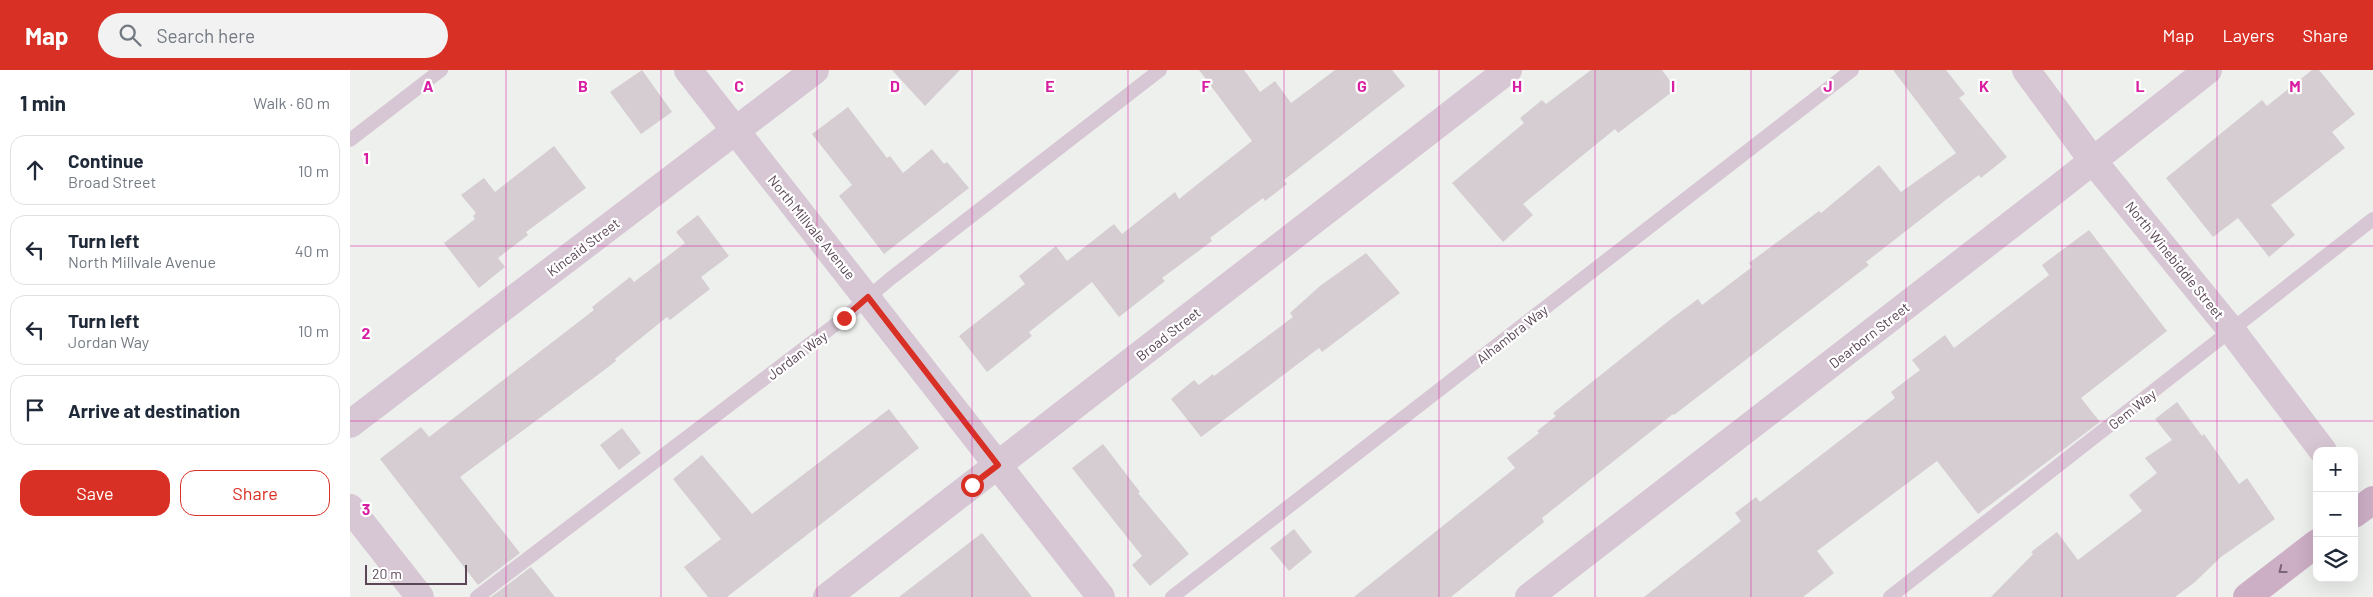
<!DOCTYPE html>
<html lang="en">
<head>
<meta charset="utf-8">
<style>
	:root { --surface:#fff; --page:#f2f2f3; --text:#1f2937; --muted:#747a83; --line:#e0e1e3; --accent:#d93025 }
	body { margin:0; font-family:Barlow,sans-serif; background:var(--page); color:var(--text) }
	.controls { position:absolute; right:15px; bottom:15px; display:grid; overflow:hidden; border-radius:10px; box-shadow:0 5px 20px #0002 }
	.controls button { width:45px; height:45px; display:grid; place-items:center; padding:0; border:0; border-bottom:1px solid var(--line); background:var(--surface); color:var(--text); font:25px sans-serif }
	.scale { position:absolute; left:15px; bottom:12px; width:102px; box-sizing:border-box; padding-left:5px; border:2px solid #5a4656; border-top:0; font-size:14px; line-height:18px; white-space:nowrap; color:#5a4656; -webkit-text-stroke:4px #fff; paint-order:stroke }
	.stop { position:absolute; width:15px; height:15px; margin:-11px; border:4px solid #d93025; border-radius:50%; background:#fff }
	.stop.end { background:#d93025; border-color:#fff; box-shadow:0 1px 5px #0008 }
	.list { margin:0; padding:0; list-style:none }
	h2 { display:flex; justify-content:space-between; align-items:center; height:65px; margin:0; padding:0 20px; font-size:21px }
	h2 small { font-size:16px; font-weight:400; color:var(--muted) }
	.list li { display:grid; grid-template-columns:32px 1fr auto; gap:15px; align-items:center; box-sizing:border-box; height:70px; margin:0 10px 10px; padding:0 10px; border:1px solid var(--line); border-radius:15px }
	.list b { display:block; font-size:19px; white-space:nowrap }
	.list p { margin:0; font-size:16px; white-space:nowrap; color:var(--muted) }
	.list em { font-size:16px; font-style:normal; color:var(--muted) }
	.actions { display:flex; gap:10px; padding:15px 20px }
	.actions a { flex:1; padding:11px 0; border:1px solid var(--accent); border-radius:15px; text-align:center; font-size:18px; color:var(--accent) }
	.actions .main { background:var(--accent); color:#fff }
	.icon { flex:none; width:28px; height:28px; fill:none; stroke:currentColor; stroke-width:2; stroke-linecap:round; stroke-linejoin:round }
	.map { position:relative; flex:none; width:2023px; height:527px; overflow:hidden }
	header { display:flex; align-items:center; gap:30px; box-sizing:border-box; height:70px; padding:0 25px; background:var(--accent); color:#fff }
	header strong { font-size:24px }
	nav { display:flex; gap:28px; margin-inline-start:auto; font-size:18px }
	.search { width:350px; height:45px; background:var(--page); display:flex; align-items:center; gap:12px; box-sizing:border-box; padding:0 18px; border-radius:28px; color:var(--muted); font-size:19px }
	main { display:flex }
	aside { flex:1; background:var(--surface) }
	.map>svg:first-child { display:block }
	.building { fill:#d5cdd2 }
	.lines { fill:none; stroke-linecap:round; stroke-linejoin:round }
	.lane { stroke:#d7c7d4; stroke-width:14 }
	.street { stroke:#d7c7d4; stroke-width:28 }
	.primary { stroke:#ccaec5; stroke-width:28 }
	.oneway { stroke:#7c6577 }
	.route { stroke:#d93025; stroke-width:6 }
	.grid { fill:none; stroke:#d81fa2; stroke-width:1; stroke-opacity:0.55 }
	.labels { text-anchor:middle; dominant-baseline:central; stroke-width:4.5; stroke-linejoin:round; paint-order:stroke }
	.street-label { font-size:14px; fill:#5a4656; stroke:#fff }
	.grid-label { font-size:16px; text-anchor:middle; font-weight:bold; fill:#d81fa2; stroke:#fff; stroke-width:4.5; stroke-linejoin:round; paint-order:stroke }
</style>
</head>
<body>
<header>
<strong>Map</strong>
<div class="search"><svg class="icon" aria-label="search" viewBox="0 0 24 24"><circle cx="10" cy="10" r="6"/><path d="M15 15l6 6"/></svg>Search here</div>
<nav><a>Map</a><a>Layers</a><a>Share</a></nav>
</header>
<main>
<aside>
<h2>1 min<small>Walk · 60 m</small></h2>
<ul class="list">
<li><svg class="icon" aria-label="ahead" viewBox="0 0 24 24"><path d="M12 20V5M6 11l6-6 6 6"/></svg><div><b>Continue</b><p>Broad Street</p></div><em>10 m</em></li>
<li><svg class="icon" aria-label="left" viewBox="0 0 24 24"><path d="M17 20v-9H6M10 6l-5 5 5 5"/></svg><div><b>Turn left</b><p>North Millvale Avenue</p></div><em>40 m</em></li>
<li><svg class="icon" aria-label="left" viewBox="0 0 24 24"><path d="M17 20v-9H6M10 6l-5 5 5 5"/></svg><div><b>Turn left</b><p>Jordan Way</p></div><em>10 m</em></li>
<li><svg class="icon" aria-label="arrive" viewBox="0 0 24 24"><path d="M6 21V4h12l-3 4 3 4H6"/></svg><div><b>Arrive at destination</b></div></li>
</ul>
<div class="actions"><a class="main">Save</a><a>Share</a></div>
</aside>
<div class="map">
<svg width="2023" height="527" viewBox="0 0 2023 527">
	<rect width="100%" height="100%" fill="#eef0ed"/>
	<!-- building -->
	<path class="building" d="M 292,0 L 322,42 L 291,64 L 260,22 Z
		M 542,0 L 610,0 L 575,36 Z
		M 849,0 L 894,0 L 910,22 L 925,11 L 941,33 L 985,0 L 1042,0 L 1055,16 L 934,110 L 937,114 L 915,131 L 913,128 L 860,168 L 862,171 L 812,208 L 815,211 L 769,247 L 742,212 L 679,262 L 682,266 L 637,302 L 609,266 L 675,214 L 669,206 L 706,176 L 717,191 L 764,154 L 772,164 L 825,122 L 829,129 L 902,71 Z
		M 1241,0 L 1312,0 L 1326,19 L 1268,63 L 1265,59 L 1173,134 L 1183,145 L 1153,172 L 1102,113 L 1174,53 L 1170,48 L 1192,30 L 1196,34 Z
		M 1543,0 L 1596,0 L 1615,24 L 1609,28 L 1657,87 L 1631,108 L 1629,105 L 1597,129 L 1516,192 L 1519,195 L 1324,345 L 1323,344 L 1192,448 L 1194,452 L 1101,527 L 1004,527 L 1165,398 L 1157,388 L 1189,363 L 1187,361 L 1206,346 L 1203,343 L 1321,249 L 1348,229 L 1352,235 L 1402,197 L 1399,193 L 1469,141 L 1471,143 L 1529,95 L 1551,122 L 1606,83 Z
		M 1962,0 L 1969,0 L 2005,44 L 1982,62 L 1995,78 L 1921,135 L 1945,165 L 1919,187 L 1888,148 L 1863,167 L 1816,108 L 1912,30 L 1917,36 Z
		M 498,37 L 537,88 L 540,86 L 553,103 L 582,79 L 594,94 L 597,92 L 619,118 L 534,184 L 489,126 L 502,115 L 462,64 Z
		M 204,76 L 236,118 L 176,162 L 178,165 L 148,188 L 155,197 L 129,218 L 94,173 L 125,149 L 123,146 L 126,143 L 111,125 L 134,108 L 145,122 Z
		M 348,145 L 379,186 L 351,207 L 360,219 L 320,250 L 317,247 L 265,289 L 266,291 L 253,301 L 110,407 L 170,483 L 128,515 L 30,389 L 71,357 L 79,367 L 244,240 L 242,237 L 280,207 L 284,212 L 335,173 L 326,162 Z
		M 1739,160 L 1817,261 L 1731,328 L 1750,352 L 1628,444 L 1587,391 L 1467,481 L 1484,503 L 1453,527 L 1294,527 L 1391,451 L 1385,443 L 1406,427 L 1410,432 L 1545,328 L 1541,322 L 1570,300 L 1562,290 L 1595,265 L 1604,278 L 1699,205 L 1692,195 Z
		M 1016,183 L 1050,223 L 972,282 L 969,278 L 851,367 L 821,329 L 844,310 L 849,315 L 863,304 L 864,306 L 943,247 L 940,243 L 970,216 Z
		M 1827,332 L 1852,366 L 1854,364 L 1889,414 L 1897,408 L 1925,449 L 1871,487 L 1845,512 L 1825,527 L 1641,527 L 1683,484 L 1681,482 L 1707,462 L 1728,490 L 1792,441 L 1779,425 L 1807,403 L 1795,388 L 1822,370 L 1805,349 Z
		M 539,339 L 569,378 L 377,527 L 358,527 L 334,497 L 371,469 L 323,409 L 352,385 L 402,444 Z
		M 272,358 L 291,383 L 269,400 L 250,375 Z
		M 753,374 L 790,422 L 788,423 L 839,484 L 800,516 L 782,495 L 792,486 L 722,398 Z
		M 944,459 L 962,482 L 939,501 L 920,478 Z
		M 632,463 L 682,527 L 549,527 Z
		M 181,497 L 205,527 L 141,527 Z"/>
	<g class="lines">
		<!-- lane -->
		<path class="lane" d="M 0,70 L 91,0
			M 127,527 L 494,248 L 540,209 L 810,0
			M 822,527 L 1502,0
			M 1540,527 L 2023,149"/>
		<!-- street -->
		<path class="street" d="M 338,0 L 751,527
			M 1676,0 L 1743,91 L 1882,261 L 1973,381
			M 0,354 L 465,0
			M 0,438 L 70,527
			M 477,527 L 1158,0
			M 1179,527 L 1707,119 L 1858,0"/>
		<!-- primary -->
		<path class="primary" d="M 2004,444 L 2023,430
			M 1897,527 L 1967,473"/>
	</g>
	<!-- one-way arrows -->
	<defs><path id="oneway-chevron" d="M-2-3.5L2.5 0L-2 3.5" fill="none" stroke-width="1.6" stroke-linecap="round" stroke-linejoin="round" transform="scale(1.25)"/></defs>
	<use class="oneway" href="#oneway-chevron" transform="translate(1932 500) rotate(142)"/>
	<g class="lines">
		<!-- route -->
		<path class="route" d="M 494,248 L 518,227 L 648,395 L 622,415"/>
	</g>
	<!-- grid -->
	<path class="grid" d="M 156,0 L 156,527M 311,0 L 311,527M 467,0 L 467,527M 622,0 L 622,527M 778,0 L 778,527M 934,0 L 934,527M 1089,0 L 1089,527M 1245,0 L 1245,527M 1401,0 L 1401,527M 1556,0 L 1556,527M 1712,0 L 1712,527M 1867,0 L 1867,527M 0,176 L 2023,176M 0,351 L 2023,351"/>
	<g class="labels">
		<!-- street labels -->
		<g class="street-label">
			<text transform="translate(462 157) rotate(51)">North Millvale Avenue</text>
			<text transform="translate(233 177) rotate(-37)">Kincaid Street</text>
			<text transform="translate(1825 190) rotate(51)">North Winebiddle Street</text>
			<text transform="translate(818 264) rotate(-38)">Broad Street</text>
			<text transform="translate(1162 264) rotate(-38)">Alhambra Way</text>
			<text transform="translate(1519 265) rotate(-38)">Dearborn Street</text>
			<text transform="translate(447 285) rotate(-37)">Jordan Way</text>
			<text transform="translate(1782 339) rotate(-38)">Gem Way</text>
		</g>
	</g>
	<g class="grid-label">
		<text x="78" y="22">A</text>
		<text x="233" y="22">B</text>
		<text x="389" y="22">C</text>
		<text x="545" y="22">D</text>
		<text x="700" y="22">E</text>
		<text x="856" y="22">F</text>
		<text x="1012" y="22">G</text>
		<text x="1167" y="22">H</text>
		<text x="1323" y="22">I</text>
		<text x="1478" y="22">J</text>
		<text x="1634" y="22">K</text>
		<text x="1790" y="22">L</text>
		<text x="1945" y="22">M</text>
		<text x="16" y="94">1</text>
		<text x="16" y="269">2</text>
		<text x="16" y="445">3</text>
	</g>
</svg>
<div class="controls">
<button>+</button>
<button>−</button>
<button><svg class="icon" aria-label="layers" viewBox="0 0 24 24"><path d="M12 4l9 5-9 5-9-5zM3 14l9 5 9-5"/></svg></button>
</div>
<div class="scale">20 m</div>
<div class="stop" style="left:622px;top:415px"></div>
<div class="stop end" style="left:494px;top:248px"></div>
</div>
</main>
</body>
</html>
